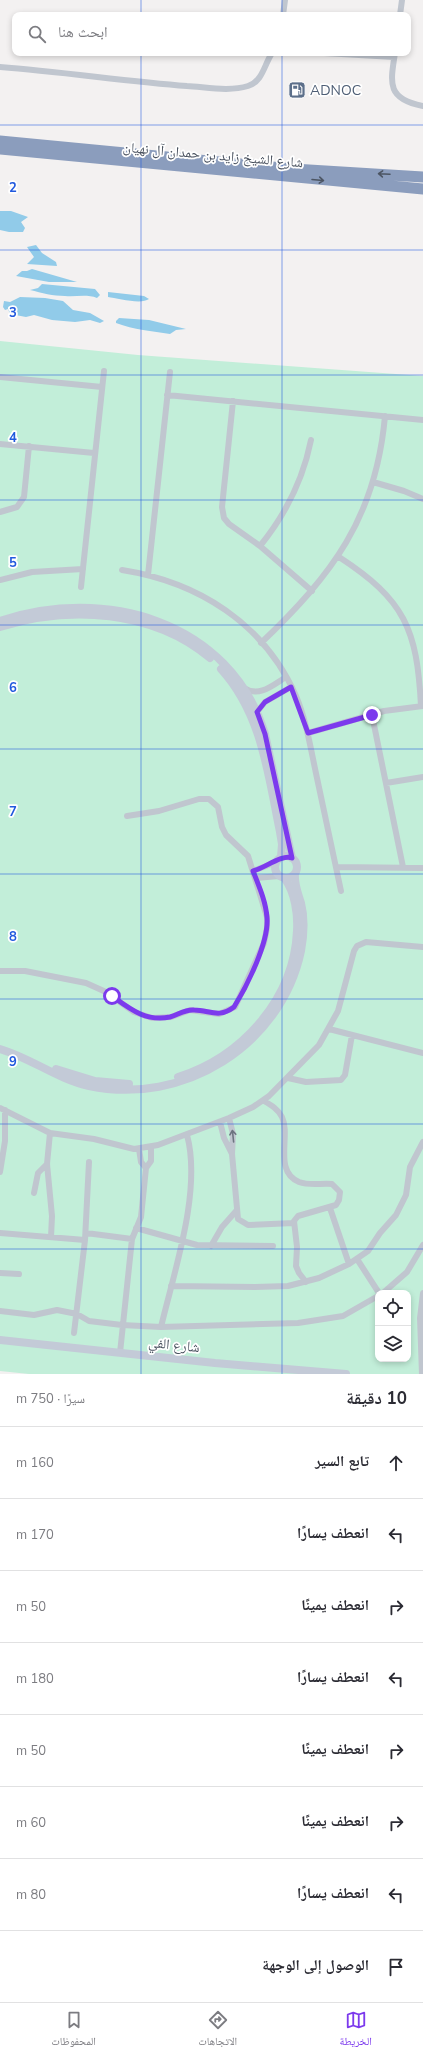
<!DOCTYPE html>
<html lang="ar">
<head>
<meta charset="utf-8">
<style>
	:root { --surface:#fff; --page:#f2f2f3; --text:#2b2b33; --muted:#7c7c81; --line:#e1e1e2; --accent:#7c3aed }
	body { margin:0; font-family:"Nunito Sans","Noto Naskh Arabic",sans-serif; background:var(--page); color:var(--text); direction:rtl }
	.controls { position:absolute; right:12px; bottom:12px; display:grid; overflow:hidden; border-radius:8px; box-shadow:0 2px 6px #0003 }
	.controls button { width:36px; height:36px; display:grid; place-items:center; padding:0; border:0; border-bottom:1px solid var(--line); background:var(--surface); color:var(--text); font:20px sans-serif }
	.stop { position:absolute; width:12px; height:12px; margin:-9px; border:3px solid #7c3aed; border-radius:50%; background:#fff }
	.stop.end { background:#7c3aed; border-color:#fff; box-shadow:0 1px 4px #0008 }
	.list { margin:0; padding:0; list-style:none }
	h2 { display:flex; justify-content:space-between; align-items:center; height:52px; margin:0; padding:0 16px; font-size:17px }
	h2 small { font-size:13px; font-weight:400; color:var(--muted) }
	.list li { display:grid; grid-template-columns:26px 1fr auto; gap:12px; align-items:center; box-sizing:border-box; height:72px; padding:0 16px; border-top:1px solid var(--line) }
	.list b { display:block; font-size:15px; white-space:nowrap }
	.list em { font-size:13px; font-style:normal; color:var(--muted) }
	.icon { flex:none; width:22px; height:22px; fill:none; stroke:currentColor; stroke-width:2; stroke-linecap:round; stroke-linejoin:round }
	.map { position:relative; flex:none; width:423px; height:1374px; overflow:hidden; direction:ltr }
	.search { position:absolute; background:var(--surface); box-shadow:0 2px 6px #0003; left:12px; right:12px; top:12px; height:44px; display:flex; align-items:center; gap:10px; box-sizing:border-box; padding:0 14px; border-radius:8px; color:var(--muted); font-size:15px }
	.sheet { height:628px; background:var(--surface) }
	nav { display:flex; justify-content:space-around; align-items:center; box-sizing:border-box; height:56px; border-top:1px solid var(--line); background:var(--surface); font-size:11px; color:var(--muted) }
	nav a { display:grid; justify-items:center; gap:2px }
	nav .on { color:var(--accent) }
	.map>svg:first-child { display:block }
	.green { fill:#c2eed9; fill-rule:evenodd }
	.water { fill:#91cbe9 }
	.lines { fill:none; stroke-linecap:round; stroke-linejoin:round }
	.street { stroke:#c0c6cf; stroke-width:6 }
	.secondary { stroke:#c3cad7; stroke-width:8 }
	.highway { stroke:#8b9dbd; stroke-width:11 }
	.oneway { stroke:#4c5563 }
	.oneway2 { stroke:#6d7480 }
	.route { stroke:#7c3aed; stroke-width:5 }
	.grid { fill:none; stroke:#2159de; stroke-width:1; stroke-opacity:0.55 }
	.labels { text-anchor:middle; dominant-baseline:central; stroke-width:3.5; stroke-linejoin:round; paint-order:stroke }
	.service-label { font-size:14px; fill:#4e5e75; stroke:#fff; text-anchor:start }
	.street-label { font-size:14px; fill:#49515e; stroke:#fff }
	.grid-label { font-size:13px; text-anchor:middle; font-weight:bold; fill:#2159de; stroke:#fff; stroke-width:3.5; stroke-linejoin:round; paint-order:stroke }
</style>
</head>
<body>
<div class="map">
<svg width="423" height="1374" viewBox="0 0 423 1374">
	<rect width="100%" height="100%" fill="#f3f1f1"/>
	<!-- green -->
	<path class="green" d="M 0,341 L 138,355 L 423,376 L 423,1374 L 29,1374 L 0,1371 ZM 378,1293 L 408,1293 L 408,1359 L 378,1359 Z"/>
	<!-- water -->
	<path class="water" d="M 0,211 L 11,211 L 28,217 L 21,222 L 25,228 L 23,232 L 9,232 L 0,230 Z
		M 36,245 L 42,253 L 56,262 L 57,266 L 27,264 L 34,257 L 27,247 Z
		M 32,269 L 77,282 L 49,282 L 16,276 L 22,271 L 27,271 Z
		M 42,284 L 95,289 L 100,295 L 97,298 C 87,294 76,297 65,296 C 53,296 42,293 30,290 L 38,288 Z
		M 108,292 L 144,296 L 149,299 C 141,305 117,298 108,297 Z
		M 20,297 L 45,298 L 63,301 L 73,310 L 90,313 L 104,321 L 100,323 L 90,320 L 75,322 L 52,320 L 34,315 L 26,317 L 10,314 L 8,309 L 5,310 L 3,307 L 4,301 L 10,302 Z
		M 119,318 L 149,320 L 186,329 L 176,330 L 170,334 C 152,331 134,330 116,323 L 116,321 Z"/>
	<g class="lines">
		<!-- street -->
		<path class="street" d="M 283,15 L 285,0
			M 400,15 L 402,0
			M 324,53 L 394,57
			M 395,53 C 390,84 387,99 423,106
			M 0,67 C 63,72 125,81 187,86 C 206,87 229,92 248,86 C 263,81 264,65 272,53
			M 0,377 L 102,387
			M 167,395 L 423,420
			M 233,401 L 222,507 L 224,518 L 229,524 L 260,546 L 312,591
			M 0,444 L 94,453
			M 373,482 L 404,491 L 423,499
			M 0,512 L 17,507 L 24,497 L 29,446
			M 260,546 C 286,514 303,480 311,440
			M 339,557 C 405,600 417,629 421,706
			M 122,570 C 198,582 264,623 296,696 C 307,722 311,751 317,778 C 325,816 333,853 341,891
			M 148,575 L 170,372
			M 0,580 L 32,572 L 83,569
			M 81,587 L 104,371
			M 261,643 C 332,575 376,518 385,416
			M 244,688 C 259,698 273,685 286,677
			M 257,712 L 265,702 L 291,687
			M 372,715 L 403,867
			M 308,733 L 384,711 L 423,706
			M 386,783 L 423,777
			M 336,867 L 423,868
			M 253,871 L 276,862
			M 256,878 L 279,876
			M 0,971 L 25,971 L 86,983 L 106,992 L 134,1012 L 152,1018 L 171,1017 L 190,1010 L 219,1014 L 235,1007 L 264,943 L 267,928 L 267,917 L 248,856 L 226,835 L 222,827 L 218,807 L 209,799 L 199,799 L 159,811 L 127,816
			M 329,1029 L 423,1053
			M 288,1078 L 306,1082 L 341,1080 L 345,1075 L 352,1035
			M 264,1101 C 271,1105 278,1109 282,1117 C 291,1136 273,1171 299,1182 C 310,1186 321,1183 332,1184 L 340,1192 L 339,1200 L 336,1205 L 298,1216 L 294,1221 L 297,1247 L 296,1266 L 299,1273 L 306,1282
			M 0,1108 L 50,1133 L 94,1139 L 134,1149 L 158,1145 L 229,1118 L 253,1107 L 269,1096 L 319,1045 L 338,1011 L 354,951 L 357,946 L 366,942 L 423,947
			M 229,1118 L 233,1134 L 232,1154 L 238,1219 L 248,1225 L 294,1223
			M 220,1122 L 224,1138 L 232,1154
			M 50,1133 L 47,1164 L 52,1216 L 51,1237
			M 139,1149 L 141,1162 L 146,1168
			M 0,1172 L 5,1141 L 5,1110
			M 34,1193 L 38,1173 L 47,1164
			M 330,1208 L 349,1264
			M 136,1228 L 197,1245 L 273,1246
			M 0,1233 L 85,1240
			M 86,1233 L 132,1239
			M 211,1246 L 222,1227 L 237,1210
			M 357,1259 L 379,1293
			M 0,1273 L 19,1274
			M 171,1286 L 255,1287 L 288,1286 L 319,1278 L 349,1264 L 368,1251 L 380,1233 L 396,1215 L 406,1195 L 410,1167 L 423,1142
			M 383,1293 L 407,1272 L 423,1245
			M 0,1311 L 34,1315 L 57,1310 L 77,1314 L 89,1321 L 122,1325 L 161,1327 L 298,1323 L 343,1316 L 378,1296
			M 161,1327 C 174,1272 202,1190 187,1135
			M 74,1333 L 85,1240 L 89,1162
			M 120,1353 L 132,1239 L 141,1217 L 146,1168 L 151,1161 L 151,1147
			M 422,1374 L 420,1318 L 423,1293"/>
		<!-- secondary -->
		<path class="secondary" d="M 0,621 C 104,586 230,620 265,734 L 292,858
			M 0,627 C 69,605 153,610 210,658
			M 221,669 C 262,714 268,774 280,832 L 282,844 L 281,857
			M275 867a11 11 0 1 1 22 0a11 11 0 1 1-22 0Z
			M 0,1049 C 31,1058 57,1079 89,1086 C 183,1106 281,1046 301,951 C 304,935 305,919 301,903 C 298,893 294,884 295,874
			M 56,1069 L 95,1081 L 129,1084
			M 178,1077 C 241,1057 294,1000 297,931 C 298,914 295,893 285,879
			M 0,1340 L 215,1363 L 346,1374"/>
		<!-- highway -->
		<path class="highway" d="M 0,141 L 293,169 L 423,177
			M 0,149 L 423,189"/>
	</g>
	<!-- one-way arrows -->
	<defs><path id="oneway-shaft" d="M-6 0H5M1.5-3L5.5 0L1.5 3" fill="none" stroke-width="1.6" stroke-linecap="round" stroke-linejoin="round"/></defs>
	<g class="oneway">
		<use href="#oneway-shaft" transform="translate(384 174) rotate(-177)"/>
		<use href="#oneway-shaft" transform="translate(318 180) rotate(5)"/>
	</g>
	<use class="oneway2" href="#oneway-shaft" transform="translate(233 1136) rotate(-96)"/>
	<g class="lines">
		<!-- route -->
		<path class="route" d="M 112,996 C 130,1009 146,1022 170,1017 C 178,1015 185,1009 194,1010 C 210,1010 218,1019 234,1007 C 247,986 269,942 267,918 C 266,902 259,886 253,871 C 265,868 282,854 292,858 L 265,734 L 257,712 L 265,702 L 291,687 L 308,733 L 372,715"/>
	</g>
	<!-- grid -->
	<path class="grid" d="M 141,0 L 141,15M 282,0 L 282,15M 141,53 L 141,1374M 282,53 L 282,1374M 0,125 L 423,125M 0,250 L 423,250M 0,375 L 423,375M 0,500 L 423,500M 0,625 L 423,625M 0,749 L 423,749M 0,874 L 423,874M 0,999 L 423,999M 0,1124 L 423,1124M 0,1249 L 423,1249"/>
	<!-- icons -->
	<defs>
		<g id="fuel-square" transform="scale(0.9)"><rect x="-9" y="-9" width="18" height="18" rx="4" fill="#5c6f8a" stroke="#fff"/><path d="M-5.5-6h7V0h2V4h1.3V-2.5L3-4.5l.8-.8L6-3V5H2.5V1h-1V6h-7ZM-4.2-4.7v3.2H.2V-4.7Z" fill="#fff"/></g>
	</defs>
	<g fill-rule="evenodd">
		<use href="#fuel-square" x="297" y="90"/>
	</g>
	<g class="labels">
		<!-- service labels -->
		<g class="service-label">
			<text x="310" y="90">ADNOC</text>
		</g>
		<!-- street labels -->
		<g class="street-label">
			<text transform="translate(213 155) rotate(5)">شارع الشيخ زايد بن حمدان آل نهيان</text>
			<text transform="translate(174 1345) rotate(6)">شارع الفي</text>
		</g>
	</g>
	<g class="grid-label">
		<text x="13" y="192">2</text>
		<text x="13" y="317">3</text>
		<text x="13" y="442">4</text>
		<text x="13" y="567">5</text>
		<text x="13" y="692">6</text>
		<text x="13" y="816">7</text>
		<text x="13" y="941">8</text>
		<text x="13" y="1066">9</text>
	</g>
</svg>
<div class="controls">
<button><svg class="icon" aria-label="locate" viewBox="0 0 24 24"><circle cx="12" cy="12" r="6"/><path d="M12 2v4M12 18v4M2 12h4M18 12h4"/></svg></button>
<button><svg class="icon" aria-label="layers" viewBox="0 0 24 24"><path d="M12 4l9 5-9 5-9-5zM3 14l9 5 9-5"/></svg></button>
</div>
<div class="stop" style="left:112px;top:996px"></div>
<div class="stop end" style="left:372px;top:715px"></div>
<div class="search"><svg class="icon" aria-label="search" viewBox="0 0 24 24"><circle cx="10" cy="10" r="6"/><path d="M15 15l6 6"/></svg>ابحث هنا</div>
</div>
<section class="sheet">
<h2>10 دقيقة<small>سيرًا · 750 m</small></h2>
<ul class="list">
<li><svg class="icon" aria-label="ahead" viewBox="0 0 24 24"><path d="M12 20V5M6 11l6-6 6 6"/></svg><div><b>تابع السير</b></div><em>160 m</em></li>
<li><svg class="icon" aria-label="left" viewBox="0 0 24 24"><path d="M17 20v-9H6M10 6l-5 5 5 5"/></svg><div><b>انعطف يسارًا</b></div><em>170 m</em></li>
<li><svg class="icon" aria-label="right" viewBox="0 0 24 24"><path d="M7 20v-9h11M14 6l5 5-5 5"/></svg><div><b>انعطف يمينًا</b></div><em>50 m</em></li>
<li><svg class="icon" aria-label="left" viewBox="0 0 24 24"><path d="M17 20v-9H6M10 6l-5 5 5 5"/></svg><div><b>انعطف يسارًا</b></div><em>180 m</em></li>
<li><svg class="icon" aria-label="right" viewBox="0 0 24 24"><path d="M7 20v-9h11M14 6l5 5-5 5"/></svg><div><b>انعطف يمينًا</b></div><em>50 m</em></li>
<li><svg class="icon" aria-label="right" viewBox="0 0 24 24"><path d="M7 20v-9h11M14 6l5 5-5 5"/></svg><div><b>انعطف يمينًا</b></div><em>60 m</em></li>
<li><svg class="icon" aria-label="left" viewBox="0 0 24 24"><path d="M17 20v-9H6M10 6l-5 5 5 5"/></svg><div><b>انعطف يسارًا</b></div><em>80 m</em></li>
<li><svg class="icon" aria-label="arrive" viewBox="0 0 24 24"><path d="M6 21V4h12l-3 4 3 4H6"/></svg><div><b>الوصول إلى الوجهة</b></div></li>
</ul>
</section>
<nav>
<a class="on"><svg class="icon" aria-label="map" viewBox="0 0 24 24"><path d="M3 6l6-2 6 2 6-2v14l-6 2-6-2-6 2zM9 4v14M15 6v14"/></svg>الخريطة</a>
<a><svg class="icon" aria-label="directions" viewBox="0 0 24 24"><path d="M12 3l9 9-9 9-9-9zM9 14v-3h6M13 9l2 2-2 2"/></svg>الاتجاهات</a>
<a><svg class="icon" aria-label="saved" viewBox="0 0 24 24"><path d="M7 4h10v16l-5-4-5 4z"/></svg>المحفوظات</a>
</nav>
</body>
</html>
